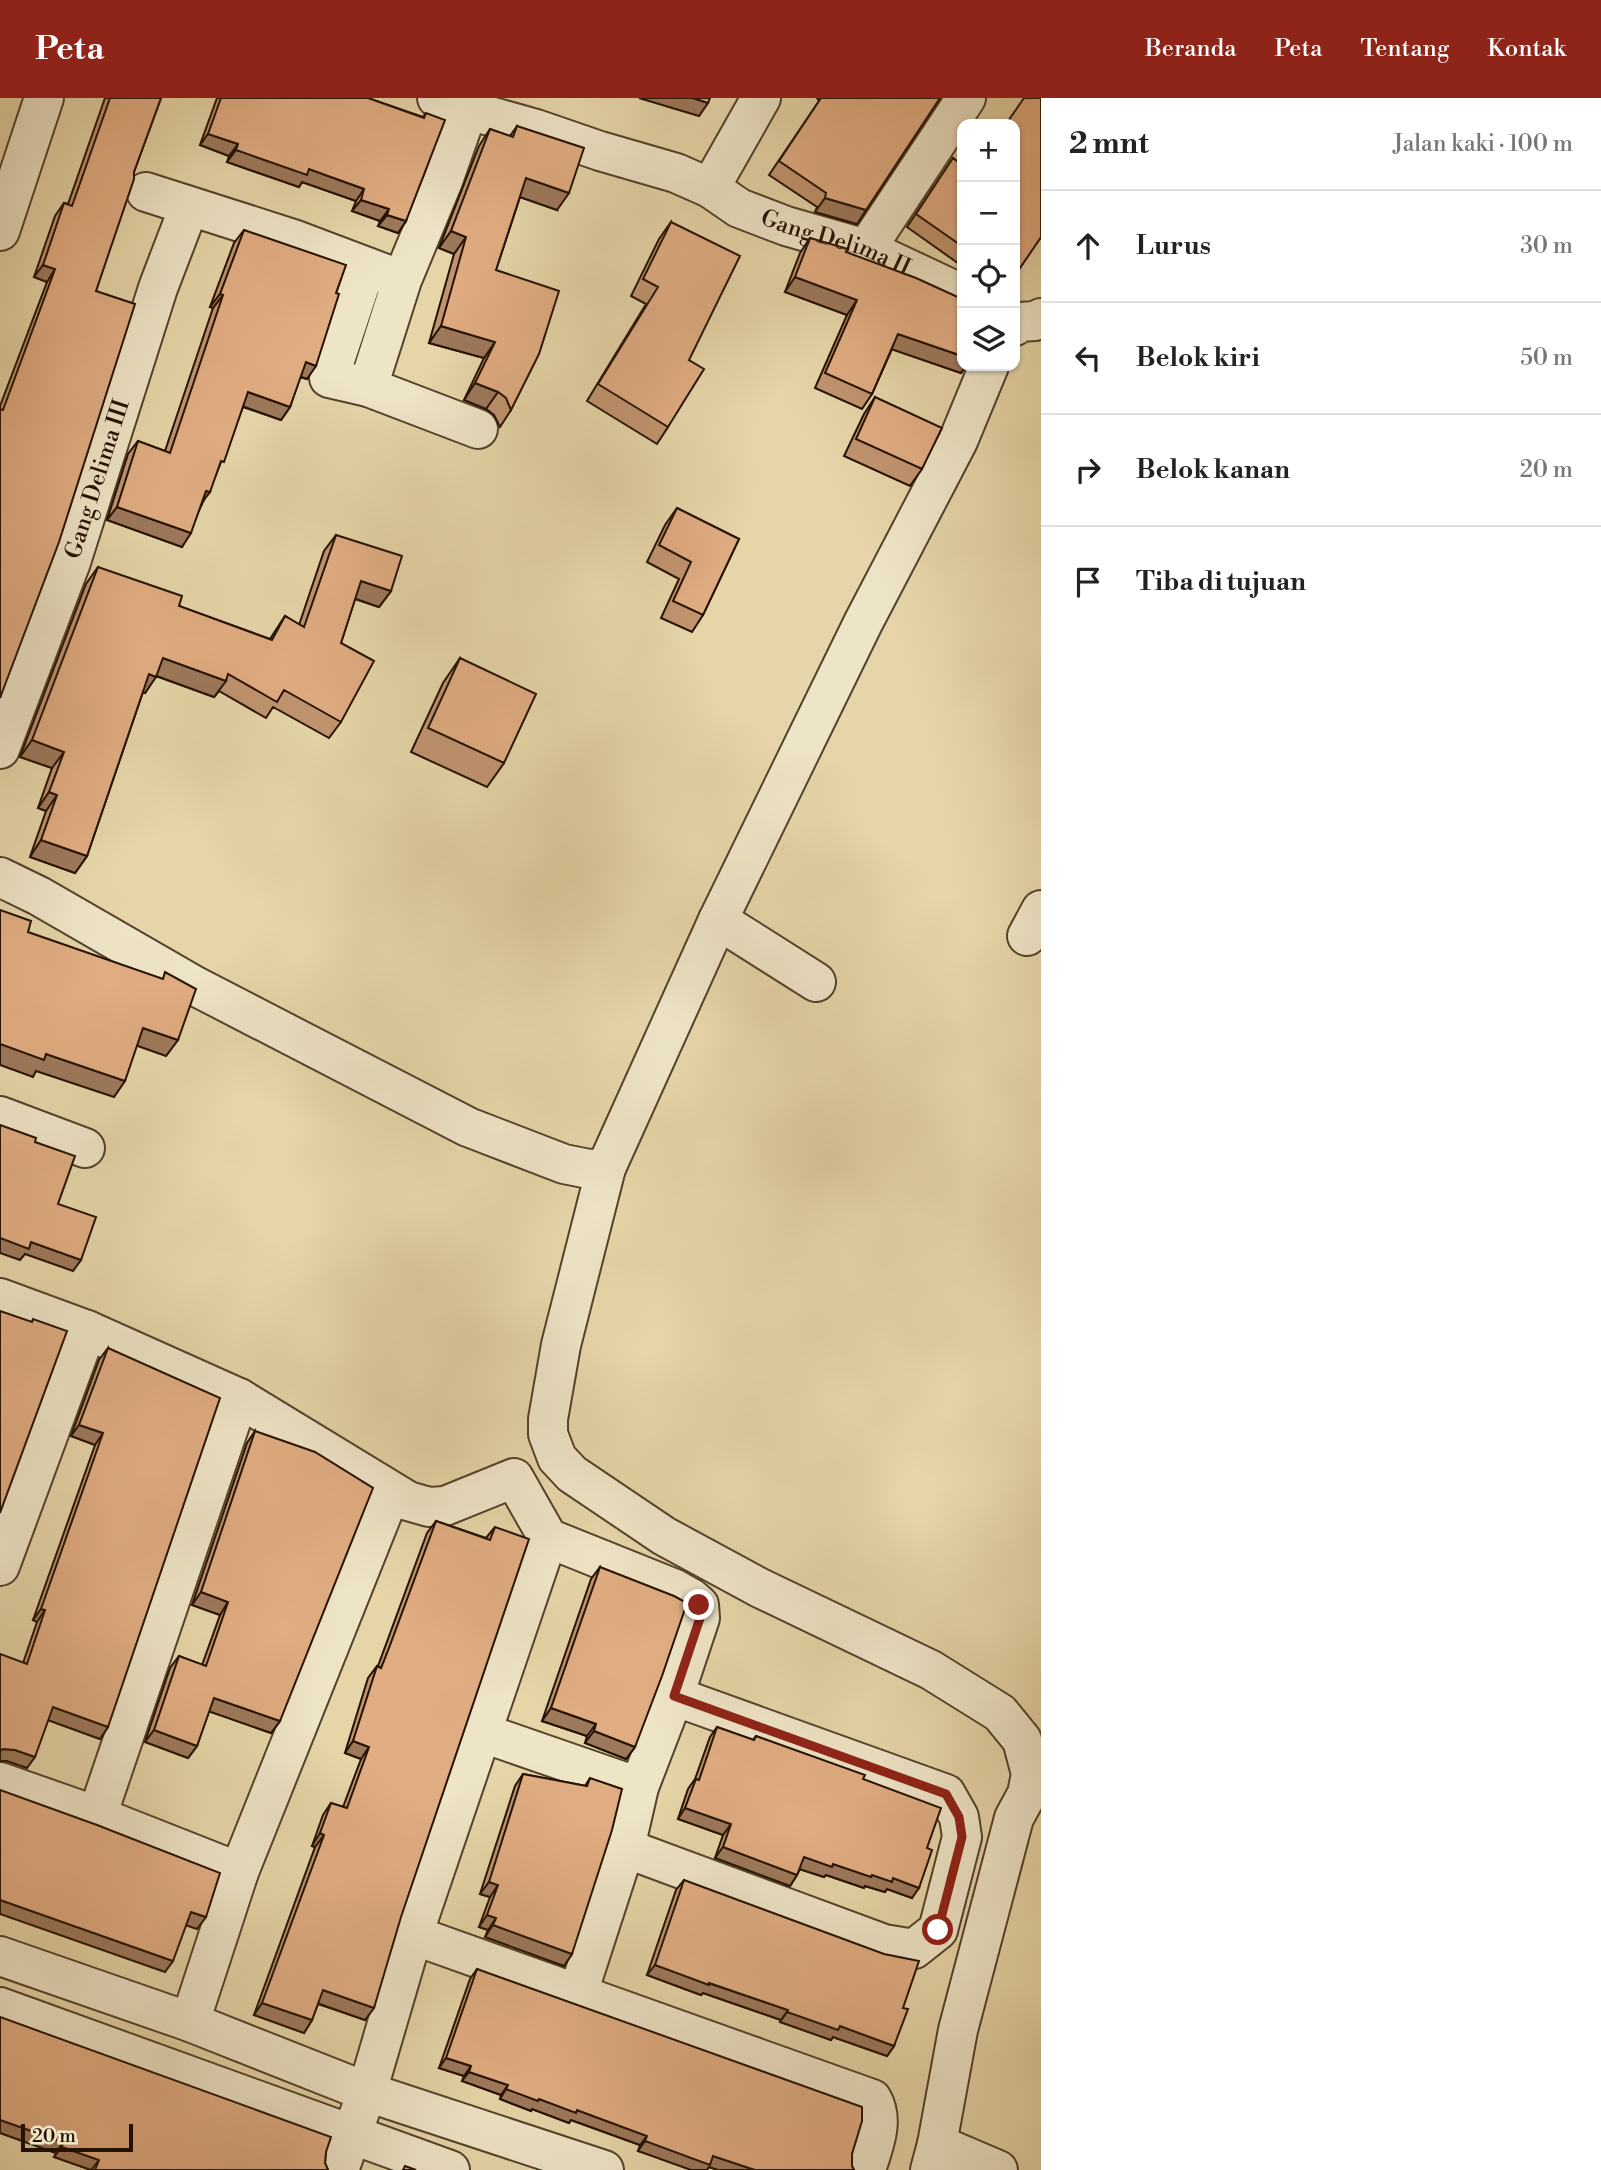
<!DOCTYPE html>
<html lang="id">
<head>
<meta charset="utf-8">
<style>
	:root { --surface:#fff; --page:#f6f6f6; --text:#222; --muted:#767676; --line:#e0e0e0; --accent:#8f2418 }
	body { margin:0; font-family:"Libre Bodoni",serif; background:var(--page); color:var(--text) }
	.controls { position:absolute; right:21px; top:21px; display:grid; overflow:hidden; border-radius:14px; box-shadow:0 2px 5px #0004 }
	.controls button { width:63px; height:63px; display:grid; place-items:center; padding:0; border:0; border-bottom:2px solid var(--line); background:var(--surface); color:var(--text); font:35px sans-serif }
	.scale { position:absolute; left:21px; bottom:18px; width:112px; box-sizing:border-box; padding-left:7px; border:4px solid #241100; border-top:0; font-size:19px; line-height:24px; white-space:nowrap; color:#241100; -webkit-text-stroke:5px #eee4c6; paint-order:stroke }
	.stop { position:absolute; width:21px; height:21px; margin:-16px; border:5px solid #8f2418; border-radius:50%; background:#fff }
	.stop.end { background:#8f2418; border-color:#fff; box-shadow:0 2px 7px #0008 }
	.list { margin:0; padding:0; list-style:none }
	h2 { display:flex; justify-content:space-between; align-items:center; height:91px; margin:0; padding:0 28px; font-size:30px }
	h2 small { font-size:23px; font-weight:400; color:var(--muted) }
	.list li { display:grid; grid-template-columns:46px 1fr auto; gap:21px; align-items:center; box-sizing:border-box; height:112px; padding:0 28px; border-top:2px solid var(--line) }
	.list b { display:block; font-size:26px; white-space:nowrap }
	.list em { font-size:23px; font-style:normal; color:var(--muted) }
	.icon { flex:none; width:38px; height:38px; fill:none; stroke:currentColor; stroke-width:2; stroke-linecap:round; stroke-linejoin:round }
	.map { position:relative; flex:none; width:1041px; height:2072px; overflow:hidden }
	header { display:flex; align-items:center; gap:42px; box-sizing:border-box; height:98px; padding:0 35px; background:var(--accent); color:#fff }
	header strong { font-size:33px }
	nav { display:flex; gap:38px; margin-inline-start:auto; font-size:24px }
	main { display:flex }
	aside { flex:1; background:var(--surface) }
	.map>svg:first-child { display:block }
	.lines { fill:none; stroke-linecap:round; stroke-linejoin:round }
	.minor-casing { stroke:#54422a; stroke-width:42 }
	.minor { stroke:#eee4c6; stroke-width:38 }
	.wall { fill:#c19470; stroke:#241100; stroke-width:2 }
	.shaded-wall { fill:#9d785b; stroke:#241100; stroke-width:2 }
	.building { fill:#e0ac82; stroke:#241100; stroke-width:2 }
	.route { stroke:#8f2418; stroke-width:9 }
	.labels { text-anchor:middle; dominant-baseline:central; stroke-width:5; stroke-linejoin:round; paint-order:stroke }
	.street-label { font-size:23px; fill:#241100; stroke:#eee4c6 }
</style>
</head>
<body>
<header>
<strong>Peta</strong>
<nav><a>Beranda</a><a>Peta</a><a>Tentang</a><a>Kontak</a></nav>
</header>
<main>
<div class="map">
<svg width="1041" height="2072" viewBox="0 0 1041 2072">
	<rect width="100%" height="100%" fill="#e5d5a8"/>
	<filter id="stains"><feTurbulence type="fractalNoise" baseFrequency=".00286" numOctaves="4"/><feColorMatrix values="0 0 0 0 .2 0 0 0 0 .09 0 0 0 0 .02 0 0 0 .5 -.17"/></filter>
	<radialGradient id="worn" r=".72"><stop offset=".6" stop-color="#630" stop-opacity="0"/><stop offset="1" stop-color="#630" stop-opacity=".3"/></radialGradient>
	<g class="lines">
		<!-- minor casing -->
		<g class="minor-casing">
			<g id="minor">
				<path d="M 437,0 L 468,12 L 536,31 L 600,53 L 676,75 L 710,90 L 761,0"/>
				<path id="s1" d="M 710,90 L 739,110 L 786,128 L 866,151 L 962,196"/>
				<path d="M 146,94 L 293,141 L 391,178"/>
				<path d="M 0,133 L 44,0"/>
				<path d="M 866,151 L 966,0"/>
				<path d="M 366,169 L 329,280 L 368,289 L 478,331"/>
				<path d="M 1015,228 L 1019,224 L 1035,223 L 1041,220"/>
				<path d="M 368,289 L 402,182 L 443,83 L 468,12"/>
				<path id="s2" d="M 0,651 L 71,464 L 158,190 L 189,109"/>
				<path d="M 0,779 L 39,798 L 195,888 L 468,1029 L 564,1066 L 589,1071 L 606,1070"/>
				<path d="M 718,822 L 816,884"/>
				<path d="M 1027,838 L 1041,812"/>
				<path d="M 0,1018 L 85,1050"/>
				<path d="M 0,1200 L 87,1232 L 239,1300 L 408,1403 L 429,1409 L 445,1408 L 514,1380 L 548,1440 L 675,1491 L 691,1500 L 699,1507 L 700,1520 L 674,1598 L 639,1689 L 625,1750 L 578,1895"/>
				<path d="M 0,1468 L 87,1232"/>
				<path d="M 483,1635 L 639,1689"/>
				<path d="M 0,1684 L 97,1718 L 239,1774"/>
				<path d="M 97,1718 L 239,1300"/>
				<path d="M 625,1750 L 884,1846 L 914,1851 L 938,1832 L 962,1739 L 959,1719 L 946,1696 L 674,1598"/>
				<path d="M 413,1837 L 872,2001 C 885,2023 873,2049 866,2072"/>
				<path d="M 0,1858 L 190,1924 L 367,1994 L 604,2072"/>
				<path d="M 0,1909 L 450,2072"/>
				<path d="M 190,1924 L 239,1774 L 391,1394"/>
				<path d="M 937,2046 L 958,1932 L 1014,1720 L 1027,1696 L 1031,1676 L 1022,1642 L 1000,1615 L 931,1572 L 760,1490 L 664,1438 L 572,1376 L 557,1360 L 548,1336 L 548,1321 L 561,1247 L 606,1070 L 718,822 L 863,525 L 958,343 L 989,268"/>
				<path d="M 339,2072 L 367,1994 L 413,1837 L 548,1440"/>
				<path d="M 930,2072 L 937,2046 L 998,2072"/>
			</g>
		</g>
		<!-- minor -->
		<use href="#minor" class="minor"/>
	</g>
	<!-- wall -->
	<path class="wall" d="M 105,0 L 161,0 L 134,74 L 96,193 L 0,600 L 0,308 L 47,184 L 34,179 L 55,118 L 64,105 L 68,106 Z
		M 217,0 L 368,0 L 423,19 L 426,15 L 406,123 L 398,135 L 378,128 L 380,123 L 352,113 L 356,103 L 302,84 L 299,89 L 227,64 L 229,58 L 200,47 Z
		M 817,0 L 940,0 L 857,126 L 815,114 L 817,109 L 769,77 L 819,3 Z
		M 1015,26 L 1041,139 L 1015,177 Z
		M 517,28 L 557,112 L 520,99 L 496,172 L 511,312 L 500,329 L 494,317 L 486,311 L 464,302 L 484,260 L 429,245 L 454,156 L 439,150 L 479,48 L 490,31 L 510,38 Z
		M 953,60 L 962,67 L 962,168 L 907,129 Z
		M 671,124 L 689,262 L 668,329 L 657,346 L 587,303 L 646,206 L 631,198 L 659,141 Z
		M 244,132 L 336,195 L 307,281 L 300,279 L 290,309 L 281,322 L 243,309 L 217,374 L 182,449 L 107,422 L 128,356 L 138,343 L 165,353 L 213,210 L 210,209 L 234,145 Z
		M 810,140 L 846,154 L 962,268 L 966,268 L 961,275 L 892,251 L 872,296 L 862,311 L 815,290 L 847,217 L 785,194 L 800,155 Z
		M 875,299 L 922,371 L 910,388 L 844,358 L 864,316 Z
		M 677,410 L 739,441 L 703,517 L 692,534 L 661,520 L 679,481 L 647,464 L 665,427 Z
		M 336,437 L 391,493 L 379,509 L 355,501 L 341,545 L 341,624 L 329,640 L 273,609 L 266,620 L 219,593 L 214,599 L 156,578 L 145,595 L 143,594 L 87,758 L 75,775 L 30,759 L 46,713 L 38,710 L 52,670 L 20,659 L 86,486 L 98,469 L 179,508 L 270,541 L 285,518 L 299,527 L 324,453 Z
		M 460,560 L 504,665 L 487,689 L 411,654 L 443,585 Z
		M 108,1250 L 108,1629 L 100,1641 L 48,1622 L 27,1670 L 7,1663 L 0,1663 L 0,1556 L 23,1565 L 37,1524 L 33,1522 L 95,1347 L 71,1338 L 99,1262 Z
		M 255,1333 L 280,1623 L 271,1635 L 209,1613 L 197,1648 L 188,1660 L 145,1644 L 170,1570 L 179,1558 L 202,1567 L 220,1517 L 192,1507 L 247,1345 Z
		M 436,1423 L 486,1440 L 495,1429 L 365,1922 L 318,1906 L 312,1922 L 304,1935 L 254,1917 L 315,1749 L 312,1748 L 323,1717 L 331,1705 L 343,1709 L 361,1661 L 345,1655 L 368,1580 L 377,1568 L 378,1568 L 427,1435 Z
		M 600,1469 L 635,1649 L 626,1661 L 585,1645 L 587,1638 L 542,1623 L 591,1481 Z
		M 717,1629 L 753,1642 L 756,1638 L 863,1681 L 927,1750 L 912,1800 L 887,1791 L 885,1794 L 865,1788 L 864,1790 L 826,1777 L 824,1779 L 800,1771 L 797,1777 L 790,1788 L 715,1760 L 723,1737 L 678,1721 L 688,1691 L 695,1681 L 710,1639 Z
		M 523,1676 L 585,1688 L 590,1680 L 572,1856 L 564,1868 L 485,1839 L 488,1832 L 479,1829 L 490,1799 L 480,1796 L 515,1688 Z
		M 684,1782 L 903,1910 L 894,1948 L 887,1958 L 833,1939 L 831,1942 L 780,1924 L 781,1922 L 703,1895 L 701,1897 L 647,1877 L 676,1792 Z
		M 477,1871 L 852,2056 L 852,2068 L 854,2072 L 718,2072 L 709,2069 L 638,2053 L 640,2047 L 571,2022 L 569,2025 L 532,2011 L 531,2013 L 500,2001 L 501,1997 L 462,1983 L 464,1978 L 439,1970 L 470,1881 Z
		M 0,2035 L 326,2054 L 325,2065 L 328,2072 L 91,2072 L 54,2059 L 56,2055 Z"/>
	<!-- shaded-wall -->
	<path class="shaded-wall" d="M 639,0 L 693,0 L 708,5 L 699,18 Z
		M 208,36 L 238,46 L 229,58 L 200,47 Z
		M 236,52 L 309,71 L 364,91 L 356,103 L 302,84 L 299,89 L 227,64 Z
		M 526,80 L 569,95 L 557,112 L 514,97 Z
		M 825,100 L 866,112 L 857,126 L 815,114 Z
		M 361,102 L 389,111 L 380,123 L 352,113 Z
		M 387,117 L 406,123 L 398,135 L 378,128 Z
		M 451,133 L 466,139 L 454,156 L 439,150 Z
		M 43,167 L 55,171 L 47,184 L 34,179 Z
		M 795,179 L 857,202 L 847,217 L 785,194 Z
		M 220,196 L 223,197 L 213,210 L 210,209 Z
		M 441,228 L 495,244 L 484,260 L 429,245 Z
		M 898,236 L 962,258 L 962,268 L 966,268 L 961,275 L 888,250 Z
		M 306,264 L 316,268 L 307,281 L 296,277 Z
		M 475,285 L 498,294 L 486,311 L 464,302 Z
		M 248,294 L 290,309 L 281,322 L 239,307 Z
		M 206,393 L 210,394 L 200,407 Z
		M 117,409 L 191,435 L 182,449 L 107,422 Z
		M 361,483 L 391,493 L 379,509 L 350,499 Z
		M 163,560 L 226,583 L 214,599 L 151,576 Z
		M 149,576 L 156,579 L 145,595 L 137,593 Z
		M 32,642 L 64,654 L 52,670 L 20,659 Z
		M 49,694 L 57,697 L 46,713 L 38,710 Z
		M 41,742 L 87,758 L 75,775 L 30,759 Z
		M 143,930 L 178,942 L 166,958 L 132,946 Z
		M 0,946 L 46,956 L 125,983 L 114,999 L 36,973 L 33,979 L 0,967 Z
		M 0,1140 L 31,1144 L 81,1162 L 73,1173 L 25,1156 L 20,1162 L 0,1155 Z
		M 79,1327 L 103,1335 L 95,1347 L 71,1338 Z
		M 201,1494 L 228,1504 L 220,1517 L 192,1507 Z
		M 41,1511 L 45,1512 L 37,1524 L 33,1522 Z
		M 214,1600 L 280,1623 L 271,1635 L 205,1612 Z
		M 53,1609 L 108,1629 L 100,1641 L 45,1621 Z
		M 551,1610 L 596,1626 L 587,1638 L 542,1623 Z
		M 154,1632 L 197,1648 L 188,1660 L 145,1644 Z
		M 594,1633 L 635,1649 L 626,1661 L 585,1645 Z
		M 353,1643 L 369,1649 L 361,1661 L 345,1655 Z
		M 3,1651 L 15,1652 L 35,1659 L 27,1670 L 7,1663 L 0,1663 L 0,1653 Z
		M 685,1710 L 731,1726 L 723,1737 L 678,1721 Z
		M 320,1735 L 324,1737 L 315,1749 L 312,1748 Z
		M 723,1749 L 797,1777 L 790,1788 L 715,1760 Z
		M 804,1759 L 833,1766 L 872,1777 L 893,1780 L 919,1790 L 912,1800 L 887,1791 L 885,1794 L 865,1788 L 864,1790 L 826,1777 L 824,1779 L 796,1770 Z
		M 489,1784 L 498,1787 L 490,1799 L 480,1796 Z
		M 0,1802 L 173,1863 L 165,1874 L 0,1816 Z
		M 191,1814 L 206,1819 L 197,1831 L 182,1826 Z
		M 487,1817 L 496,1820 L 488,1832 L 479,1829 Z
		M 493,1827 L 572,1856 L 564,1868 L 485,1839 Z
		M 655,1867 L 788,1912 L 781,1922 L 703,1895 L 701,1897 L 647,1877 Z
		M 323,1892 L 374,1910 L 365,1922 L 314,1904 Z
		M 262,1905 L 312,1922 L 304,1935 L 254,1917 Z
		M 787,1914 L 840,1928 L 894,1948 L 887,1958 L 833,1939 L 831,1942 L 780,1924 Z
		M 446,1960 L 471,1968 L 464,1978 L 439,1970 Z
		M 469,1974 L 508,1987 L 501,1997 L 462,1983 Z
		M 506,1991 L 577,2012 L 647,2038 L 640,2047 L 571,2022 L 569,2025 L 532,2011 L 531,2013 L 500,2001 Z
		M 0,2022 L 63,2044 L 56,2055 L 0,2035 Z
		M 645,2043 L 713,2058 L 755,2072 L 718,2072 L 709,2069 L 707,2072 L 691,2072 L 638,2053 Z
		M 62,2049 L 99,2062 L 91,2072 L 54,2059 Z"/>
	<!-- building -->
	<path class="building" d="M 110,0 L 161,0 L 134,74 L 134,81 L 96,193 L 135,206 L 59,444 L 0,600 L 0,311 L 3,312 L 55,171 L 43,167 L 64,105 L 72,108 Z
		M 221,0 L 368,0 L 424,20 L 426,15 L 445,22 L 406,123 L 387,117 L 389,111 L 361,102 L 364,91 L 309,71 L 307,77 L 236,52 L 238,46 L 208,36 Z
		M 693,0 L 710,0 L 708,5 Z
		M 821,0 L 940,0 L 866,112 L 825,100 L 826,95 L 779,63 Z
		M 1024,0 L 1041,0 L 1041,139 L 1020,170 L 1015,167 L 1015,26 L 1006,26 Z
		M 517,28 L 584,50 L 569,95 L 526,80 L 496,172 L 559,193 L 539,256 L 511,312 L 506,300 L 498,294 L 475,285 L 495,244 L 441,228 L 466,139 L 451,133 L 490,31 L 513,39 Z
		M 953,60 L 962,67 L 962,148 L 916,116 Z
		M 671,124 L 740,158 L 689,262 L 704,271 L 668,329 L 598,286 L 658,189 L 643,181 Z
		M 244,132 L 346,167 L 336,195 L 339,196 L 316,268 L 306,264 L 290,309 L 248,294 L 224,364 L 221,363 L 210,394 L 206,393 L 191,435 L 117,409 L 138,343 L 170,355 L 223,197 L 220,196 Z
		M 810,140 L 848,151 L 846,154 L 916,180 L 962,201 L 962,258 L 898,236 L 872,296 L 825,275 L 857,202 L 795,179 Z
		M 875,299 L 942,330 L 922,371 L 856,341 Z
		M 677,410 L 739,441 L 703,517 L 673,503 L 691,464 L 659,447 Z
		M 336,437 L 402,458 L 391,493 L 361,483 L 341,545 L 374,563 L 341,624 L 284,592 L 277,604 L 228,576 L 226,583 L 163,560 L 156,579 L 149,576 L 87,758 L 41,742 L 57,697 L 49,694 L 64,654 L 32,642 L 98,469 L 182,498 L 179,508 L 272,542 L 285,518 L 304,529 Z
		M 460,560 L 536,596 L 504,665 L 428,630 Z
		M 0,812 L 31,823 L 28,834 L 163,881 L 165,874 L 196,891 L 178,942 L 143,930 L 125,983 L 46,956 L 44,962 L 0,946 Z
		M 0,1027 L 36,1040 L 35,1044 L 75,1058 L 58,1106 L 96,1119 L 81,1162 L 31,1144 L 29,1151 L 0,1140 Z
		M 0,1213 L 32,1224 L 33,1221 L 67,1233 L 0,1415 Z
		M 108,1250 L 220,1300 L 108,1629 L 53,1609 L 35,1659 L 15,1652 L 3,1651 L 0,1653 L 0,1556 L 27,1566 L 45,1512 L 41,1511 L 103,1335 L 79,1327 Z
		M 255,1333 L 315,1354 L 373,1390 L 280,1623 L 214,1600 L 197,1648 L 154,1632 L 179,1558 L 206,1568 L 228,1504 L 201,1494 Z
		M 436,1423 L 490,1442 L 495,1429 L 529,1441 L 401,1819 L 374,1910 L 323,1892 L 312,1922 L 262,1905 L 324,1737 L 320,1735 L 331,1705 L 347,1710 L 369,1649 L 353,1643 L 377,1568 L 381,1570 L 389,1550 Z
		M 600,1469 L 674,1498 L 687,1505 L 662,1578 L 635,1649 L 594,1633 L 596,1626 L 551,1610 Z
		M 717,1629 L 754,1642 L 756,1638 L 865,1677 L 863,1681 L 941,1710 L 927,1750 L 932,1752 L 919,1790 L 893,1780 L 892,1784 L 872,1777 L 871,1779 L 833,1766 L 832,1769 L 804,1759 L 797,1777 L 723,1749 L 731,1726 L 685,1710 L 696,1681 L 699,1682 Z
		M 523,1676 L 587,1688 L 590,1680 L 622,1691 L 612,1732 L 572,1856 L 493,1827 L 496,1820 L 487,1817 L 498,1787 L 489,1784 Z
		M 0,1692 L 97,1727 L 220,1775 L 206,1819 L 191,1814 L 173,1863 L 0,1802 Z
		M 684,1782 L 884,1856 L 919,1863 L 903,1910 L 908,1911 L 894,1948 L 840,1928 L 838,1932 L 787,1914 L 788,1912 L 709,1885 L 709,1887 L 655,1867 Z
		M 477,1871 L 862,2009 L 862,2023 L 852,2056 L 852,2068 L 854,2072 L 755,2072 L 713,2058 L 710,2067 L 645,2043 L 647,2038 L 577,2012 L 576,2015 L 539,2001 L 538,2003 L 506,1991 L 508,1987 L 469,1974 L 471,1968 L 446,1960 Z
		M 0,1919 L 331,2039 L 326,2054 L 325,2065 L 328,2072 L 95,2072 L 99,2062 L 62,2049 L 63,2044 L 0,2022 Z
		M 405,2068 L 416,2072 L 403,2072 Z"/>
	<g class="lines">
		<!-- route -->
		<path class="route" d="M 699,1507 L 700,1520 L 674,1598 L 946,1696 L 959,1719 L 962,1739 L 938,1832"/>
	</g>
	<g class="labels">
		<!-- street labels -->
		<g class="street-label">
			<text stroke="none"><textPath href="#s1" startOffset="138">Gang Delima II</textPath></text>
			<text stroke="none"><textPath href="#s2" startOffset="287">Gang Delima III</textPath></text>
		</g>
	</g>
	<rect width="100%" height="100%" filter="url(#stains)"/>
	<rect width="100%" height="100%" fill="url(#worn)"/>
</svg>
<div class="controls">
<button>+</button>
<button>−</button>
<button><svg class="icon" aria-label="locate" viewBox="0 0 24 24"><circle cx="12" cy="12" r="6"/><path d="M12 2v4M12 18v4M2 12h4M18 12h4"/></svg></button>
<button><svg class="icon" aria-label="layers" viewBox="0 0 24 24"><path d="M12 4l9 5-9 5-9-5zM3 14l9 5 9-5"/></svg></button>
</div>
<div class="scale">20 m</div>
<div class="stop" style="left:938px;top:1832px"></div>
<div class="stop end" style="left:699px;top:1507px"></div>
</div>
<aside>
<h2>2 mnt<small>Jalan kaki · 100 m</small></h2>
<ul class="list">
<li><svg class="icon" aria-label="ahead" viewBox="0 0 24 24"><path d="M12 20V5M6 11l6-6 6 6"/></svg><div><b>Lurus</b></div><em>30 m</em></li>
<li><svg class="icon" aria-label="left" viewBox="0 0 24 24"><path d="M17 20v-9H6M10 6l-5 5 5 5"/></svg><div><b>Belok kiri</b></div><em>50 m</em></li>
<li><svg class="icon" aria-label="right" viewBox="0 0 24 24"><path d="M7 20v-9h11M14 6l5 5-5 5"/></svg><div><b>Belok kanan</b></div><em>20 m</em></li>
<li><svg class="icon" aria-label="arrive" viewBox="0 0 24 24"><path d="M6 21V4h12l-3 4 3 4H6"/></svg><div><b>Tiba di tujuan</b></div></li>
</ul>
</aside>
</main>
</body>
</html>
